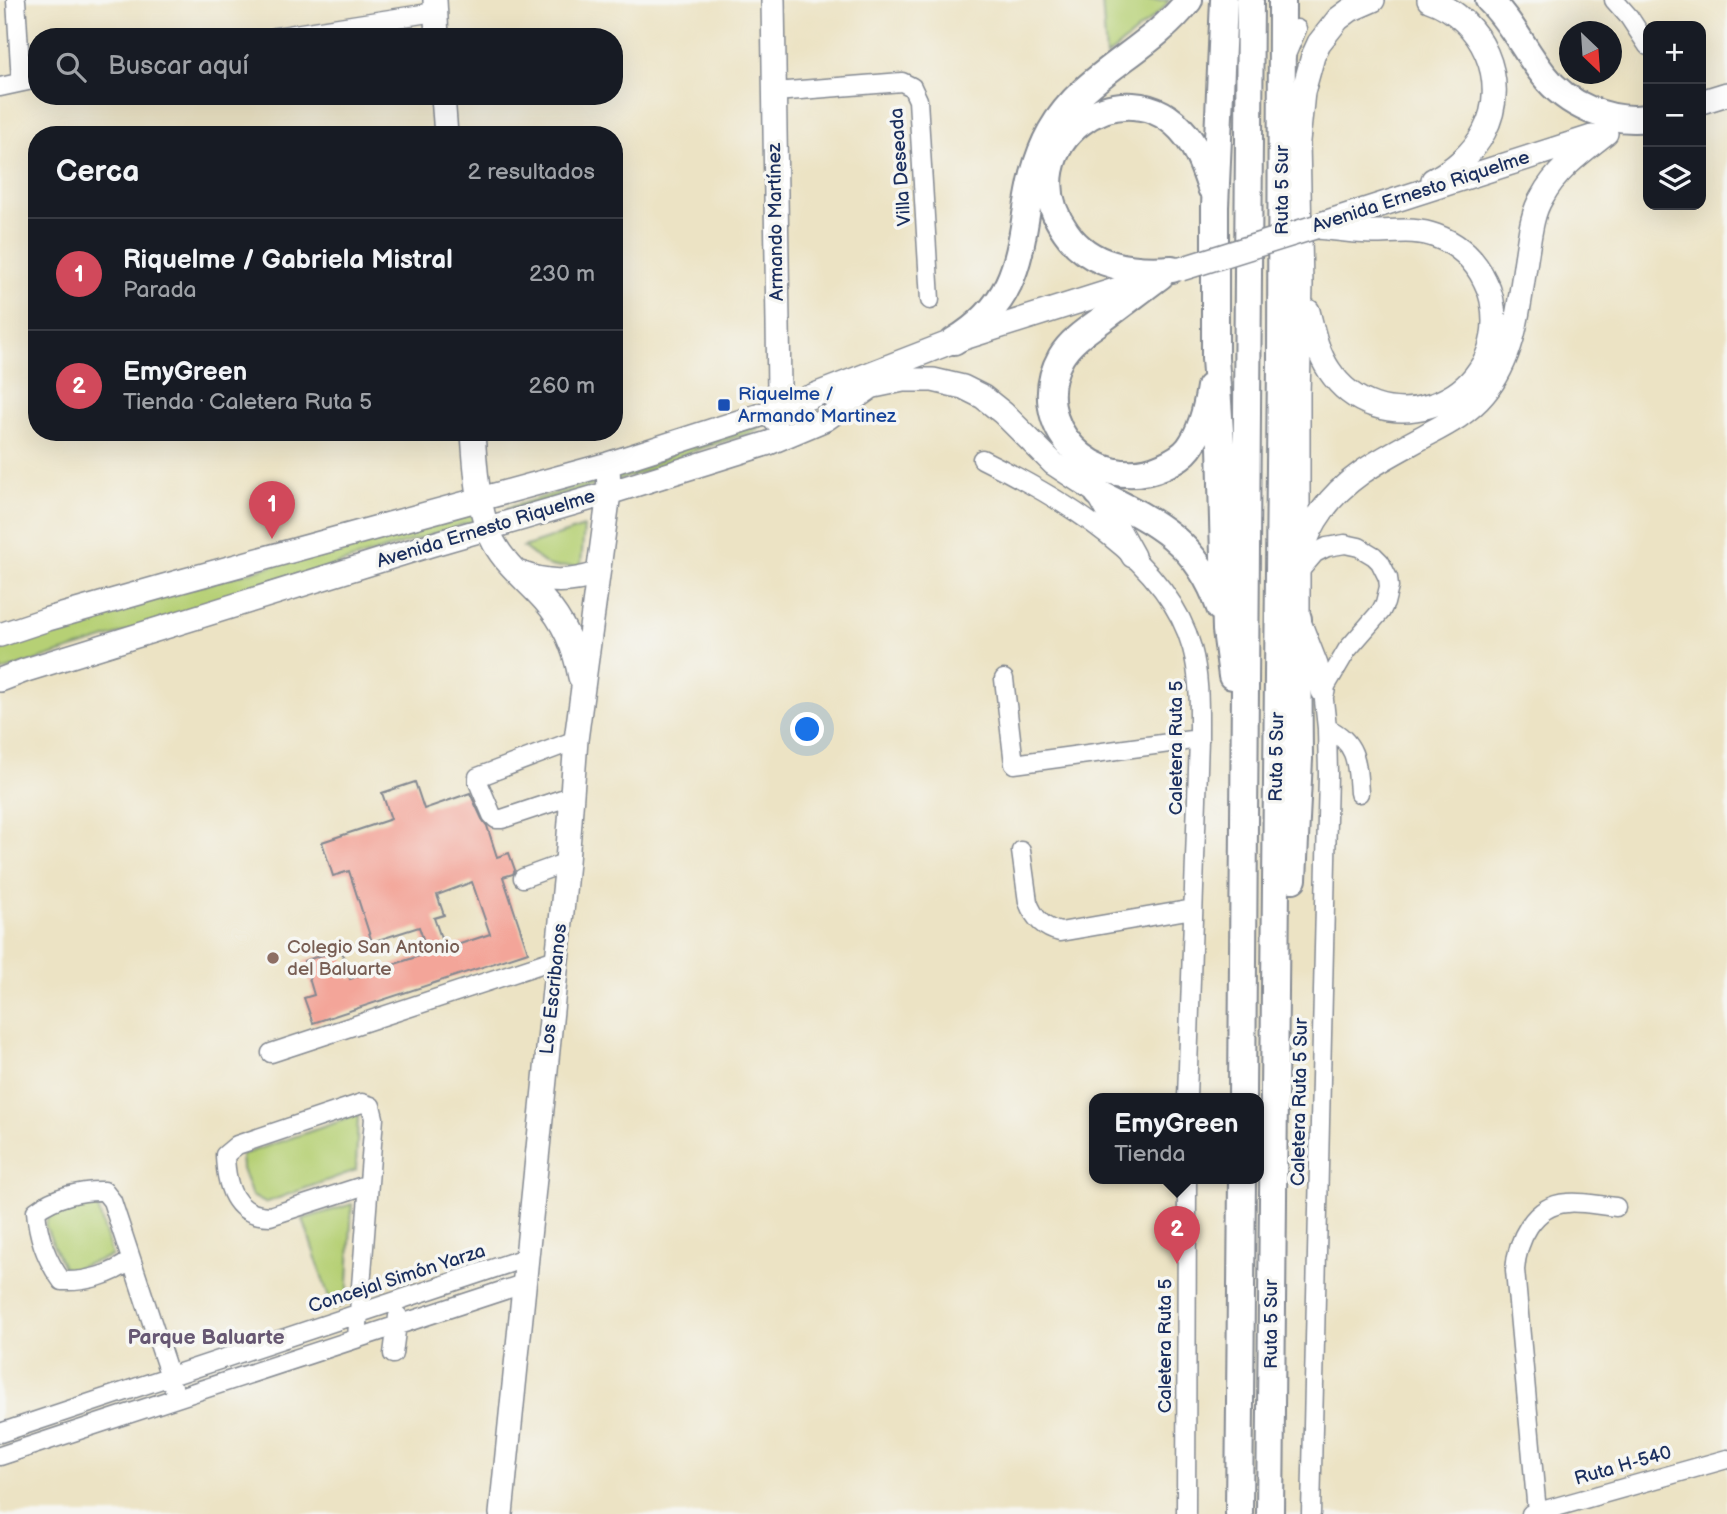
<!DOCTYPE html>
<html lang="es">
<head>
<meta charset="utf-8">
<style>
	:root { --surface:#171b24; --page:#242831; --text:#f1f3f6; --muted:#9ea1a6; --line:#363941; --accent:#d1495b }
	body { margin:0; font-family:"Balsamiq Sans",sans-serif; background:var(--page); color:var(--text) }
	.controls { position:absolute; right:21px; top:21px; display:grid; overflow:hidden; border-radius:14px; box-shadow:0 7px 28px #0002 }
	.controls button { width:63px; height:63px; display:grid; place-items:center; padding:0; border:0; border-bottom:2px solid var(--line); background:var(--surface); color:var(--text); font:35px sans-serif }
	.compass { position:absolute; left:1559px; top:21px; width:63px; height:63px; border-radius:50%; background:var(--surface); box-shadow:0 7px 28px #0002; rotate:155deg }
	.you { position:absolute; left:808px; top:730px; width:24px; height:24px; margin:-18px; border:5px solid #fff; border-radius:50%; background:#1a73e8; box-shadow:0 0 0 10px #1a73e833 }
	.badge { display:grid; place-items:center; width:46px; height:46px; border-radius:50%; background:var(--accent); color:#fff; font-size:23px; font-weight:700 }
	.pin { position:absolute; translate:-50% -58px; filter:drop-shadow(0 2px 4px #0008) }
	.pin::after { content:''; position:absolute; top:37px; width:24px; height:21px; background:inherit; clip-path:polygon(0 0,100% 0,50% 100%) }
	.popup { position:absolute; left:1089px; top:1093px; width:175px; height:91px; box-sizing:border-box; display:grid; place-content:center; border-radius:14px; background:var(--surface); filter:drop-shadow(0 2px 5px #0005); font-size:23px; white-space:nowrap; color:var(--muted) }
	.popup b { font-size:26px; color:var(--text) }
	.popup::after { content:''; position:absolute; left:50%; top:100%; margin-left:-14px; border:14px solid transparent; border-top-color:var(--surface) }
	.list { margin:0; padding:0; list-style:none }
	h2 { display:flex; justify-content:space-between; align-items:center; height:91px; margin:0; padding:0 28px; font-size:30px }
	h2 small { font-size:23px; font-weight:400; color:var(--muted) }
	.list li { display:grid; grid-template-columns:46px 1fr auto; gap:21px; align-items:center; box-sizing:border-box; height:112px; padding:0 28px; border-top:2px solid var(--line) }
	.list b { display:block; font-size:26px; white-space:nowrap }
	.list p { margin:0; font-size:23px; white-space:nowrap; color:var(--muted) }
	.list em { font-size:23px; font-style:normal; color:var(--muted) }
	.icon { flex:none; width:38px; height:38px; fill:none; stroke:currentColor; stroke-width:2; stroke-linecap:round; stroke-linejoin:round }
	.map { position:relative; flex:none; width:1727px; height:1514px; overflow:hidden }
	.search { position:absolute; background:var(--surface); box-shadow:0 7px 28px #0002; left:28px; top:28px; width:595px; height:77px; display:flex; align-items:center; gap:18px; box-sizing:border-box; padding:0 24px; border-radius:28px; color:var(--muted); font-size:26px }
	.panel { position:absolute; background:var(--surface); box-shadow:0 7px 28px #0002; left:28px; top:126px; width:595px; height:315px; border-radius:28px }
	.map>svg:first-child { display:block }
	.green { fill:#b6d075; stroke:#68806a; stroke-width:2 }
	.building { fill:#f3a599; fill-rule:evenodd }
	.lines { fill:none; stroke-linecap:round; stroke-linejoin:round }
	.minor-casing { stroke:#848991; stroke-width:21 }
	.major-casing { stroke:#848991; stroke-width:26 }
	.highway-casing { stroke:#848991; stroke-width:30 }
	.minor { stroke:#fff; stroke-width:18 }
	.major { stroke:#fff; stroke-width:23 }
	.highway { stroke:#fff; stroke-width:26 }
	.major-bridge-casing { stroke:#848991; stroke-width:26; stroke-linecap:butt }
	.major-bridge { stroke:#fff; stroke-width:23 }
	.transit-dot { fill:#1a4fb4; stroke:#f6f6f2; stroke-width:2.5 }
	.education-dot { fill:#8d6e63; stroke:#f6f6f2; stroke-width:2.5 }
	.labels { text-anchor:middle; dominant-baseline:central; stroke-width:7; stroke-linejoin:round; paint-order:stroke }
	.street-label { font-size:19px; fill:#1b2f5e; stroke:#f6f6f2 }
	.transit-label { font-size:19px; fill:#164399; stroke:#f6f6f2; text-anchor:start }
	.education-label { font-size:19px; fill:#785e54; stroke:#f6f6f2; text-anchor:start }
	.neighbourhood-label { font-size:21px; font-weight:bold; fill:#675873; stroke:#f6f6f2 }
</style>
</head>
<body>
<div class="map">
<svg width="1727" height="1514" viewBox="0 0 1727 1514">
	<rect width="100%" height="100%" fill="#f6f6f2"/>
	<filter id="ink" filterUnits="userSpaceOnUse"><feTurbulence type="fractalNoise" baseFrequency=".0143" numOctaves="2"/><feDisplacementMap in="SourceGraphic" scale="14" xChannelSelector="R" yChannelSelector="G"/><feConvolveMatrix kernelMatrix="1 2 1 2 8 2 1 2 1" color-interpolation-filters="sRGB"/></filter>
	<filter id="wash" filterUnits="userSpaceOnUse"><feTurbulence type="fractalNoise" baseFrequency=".00686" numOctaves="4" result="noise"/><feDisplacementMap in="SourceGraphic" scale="28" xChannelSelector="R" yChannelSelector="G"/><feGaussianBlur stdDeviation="1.57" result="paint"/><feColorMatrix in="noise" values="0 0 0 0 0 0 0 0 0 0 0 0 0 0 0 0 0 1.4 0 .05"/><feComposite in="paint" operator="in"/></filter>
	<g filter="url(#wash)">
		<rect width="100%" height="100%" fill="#ece3c4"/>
		<!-- green -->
		<path class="green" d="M 1102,0 L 1169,0 L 1162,10 L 1106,57 Z
			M 764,423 L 756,431 L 687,453 L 654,469 L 615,481 L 614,476 L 651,465 L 684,448 Z
			M 594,481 L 594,486 L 509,512 L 507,508 Z
			M 474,510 L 477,520 L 0,672 L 0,649 L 31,638 L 195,587 Z
			M 584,527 L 581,566 L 555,567 L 547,565 L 523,547 Z
			M 358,1115 L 356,1170 L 265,1203 L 252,1196 L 242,1169 L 241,1155 Z
			M 86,1204 L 98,1208 L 112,1256 L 75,1268 L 63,1268 L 45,1225 L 50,1213 Z
			M 352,1204 L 347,1303 L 333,1310 L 303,1219 Z"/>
		<g id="blocks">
			<!-- building -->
			<path class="building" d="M 415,782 L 424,809 L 470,793 L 482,819 L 487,826 L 497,857 L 509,853 L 515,870 L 513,874 L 503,877 L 528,952 L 313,1023 L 304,998 L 314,995 L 304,961 L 341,949 L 350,979 L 428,953 L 419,927 L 372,942 L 349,871 L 333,876 L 322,842 L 391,819 L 382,793 ZM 472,882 L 490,934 L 445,949 L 434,918 L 444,915 L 437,895 Z"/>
		</g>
	</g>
	<g filter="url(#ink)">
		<use href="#blocks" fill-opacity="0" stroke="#848991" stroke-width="2"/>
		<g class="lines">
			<!-- minor casing -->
			<g class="minor-casing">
				<path id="minor" d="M 16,0 L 21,82
					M 1614,0 L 1629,17 L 1648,46
					M 275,37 L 435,12
					M 1286,55 L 1297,29
					M 0,87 L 37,79
					M 775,92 L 902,82 L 912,87 L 918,100 L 930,300
					M 982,459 C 1059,497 1168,559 1192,648 C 1200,677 1199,708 1199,739 L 1187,1098
					M 1298,573 L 1315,553 L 1327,547 L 1345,544 L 1359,547 L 1374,556 L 1380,562 L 1388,578 L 1389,587 L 1385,603 L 1381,611 L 1347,650 L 1323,691 L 1327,728 L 1328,774 L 1311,1514
					M 1004,679 L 1014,764 L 1199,739
					M 1327,728 C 1357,742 1357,763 1359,793
					M 571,796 L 502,819 L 496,819 L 492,815 L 478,782 L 478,777 L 576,740
					M 1021,851 L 1028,902 C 1034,918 1043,928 1060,932 L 1193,909
					M 523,878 L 567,862
					M 271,1053 L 556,959
					M 131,1260 C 112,1275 86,1282 62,1281 C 47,1261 38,1236 36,1211 C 54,1197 82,1190 104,1191 L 112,1201 L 173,1386
					M 357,1338 L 374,1118 L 371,1106 L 362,1103 L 237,1145 L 225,1155 C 226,1186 234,1216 270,1216 L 369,1184
					M 393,1354 L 398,1316
					M 0,1433 L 528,1257
					M 0,1456 L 526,1283
					M 1537,1512 L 1515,1270 C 1517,1241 1533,1205 1567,1203 C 1580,1201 1601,1206 1616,1207
					M 1186,1514 L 1187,1178
					M 1531,1514 L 1727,1459"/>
			</g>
			<!-- major casing -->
			<g class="major-casing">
				<path id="major" d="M 435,0 L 437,37
					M 773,0 L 779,389 L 775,420
					M 1429,0 C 1482,18 1511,81 1484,132 C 1473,153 1453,170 1433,180
					M 443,96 L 446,135
					M 1701,102 L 1727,94
					M 1324,223 L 1592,137
					M 1308,311 C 1313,331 1317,352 1329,370 C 1377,443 1493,409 1494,322 C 1494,308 1492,294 1485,281 C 1475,260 1458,244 1436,236 C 1415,228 1395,232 1373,232 C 1354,232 1334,228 1315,227
					M 874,386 L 903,380 L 933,380 L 963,387 L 983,397 L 1003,413 L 1054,464 L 1098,493 L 1133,556
					M 473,432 C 475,465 478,515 494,543 C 506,565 527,581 544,600 C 563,621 575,649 580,677
					M 1303,550 C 1307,536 1313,523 1322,511 C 1348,474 1389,456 1428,434 C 1449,423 1469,412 1484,394 C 1517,354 1519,302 1527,253 C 1530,234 1532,213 1542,197 C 1556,170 1583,151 1606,133
					M 520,573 C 546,583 570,583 597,574
					M 0,635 L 48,619 L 178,582 L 608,464 L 776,410 L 954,341 L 1153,278
					M 0,680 L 26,670 L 430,545 L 609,493 L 769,443 L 826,419 L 871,387 L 888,380
					M 1323,691 L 1316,665 L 1298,619 L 1298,394 L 1301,285 L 1298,141 L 1303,92 L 1313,56 L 1319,43 L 1338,19 L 1350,10 L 1373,0
					M 501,1514 L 567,862 L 576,740 L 609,493 L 608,464"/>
			</g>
			<!-- highway casing -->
			<g class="highway-casing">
				<path id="highway" d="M 1224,0 L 1215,207 L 1215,358 L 1221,446 L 1226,630 L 1232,676
					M 1489,0 C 1511,21 1524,50 1543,74 C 1567,106 1609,123 1648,118
					M 1172,269 C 1132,272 1090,267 1066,232 C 1005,146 1125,59 1186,135 C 1198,150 1205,170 1211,188
					M 1160,276 C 1141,290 1123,304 1104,318 C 1089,329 1071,340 1061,357 C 1024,423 1095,497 1163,466 C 1172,462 1183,456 1189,448 C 1201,432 1207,407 1210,387
					M 954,341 C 1046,286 1008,208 1051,131 C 1083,74 1150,51 1189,0
					M 1098,493 C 1156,522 1197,542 1220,608
					M 1293,879 L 1299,759 L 1298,619
					M 1242,1098 L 1250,0
					M 1239,1514 L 1242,1178
					M 1270,1514 L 1281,362 L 1282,0"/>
			</g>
			<!-- minor -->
			<use href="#minor" class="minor"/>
			<!-- major -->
			<use href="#major" class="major"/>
			<!-- highway -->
			<use href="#highway" class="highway"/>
			<!-- major-bridge casing -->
			<g class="major-bridge-casing">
				<path id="major-bridge" d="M 1181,269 L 1315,227"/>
			</g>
			<!-- major-bridge -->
			<use href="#major-bridge" class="major-bridge"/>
		</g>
	</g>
	<!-- markers -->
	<rect class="transit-dot" x="717" y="398" width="14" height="14" rx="3.5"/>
	<circle class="education-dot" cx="273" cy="958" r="7"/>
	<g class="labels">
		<!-- street labels -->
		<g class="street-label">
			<text transform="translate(901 167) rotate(-94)">Villa Deseada</text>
			<text transform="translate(1282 190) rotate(-90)">Ruta 5 Sur</text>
			<text transform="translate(1421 192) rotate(-18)">Avenida Ernesto Riquelme</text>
			<text transform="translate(776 222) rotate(-91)">Armando Martínez</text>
			<text transform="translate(486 529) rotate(-17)">Avenida Ernesto Riquelme</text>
			<text transform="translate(1176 748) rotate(-90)">Caletera Ruta 5</text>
			<text transform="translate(1277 757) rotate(-89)">Ruta 5 Sur</text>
			<text transform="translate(554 989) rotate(-84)">Los Escribanos</text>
			<text transform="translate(1300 1102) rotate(-89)">Caletera Ruta 5 Sur</text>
			<text transform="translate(397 1279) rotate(-18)">Concejal Simón Yarza</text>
			<text transform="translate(1271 1324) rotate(-90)">Ruta 5 Sur</text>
			<text transform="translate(1165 1346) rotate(-90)">Caletera Ruta 5</text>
			<text transform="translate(1623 1466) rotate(-16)">Ruta H-540</text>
		</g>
		<!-- transit labels -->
		<g class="transit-label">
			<text x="738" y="394">Riquelme /<tspan x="738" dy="22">Armando Martinez</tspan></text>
		</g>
		<!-- education labels -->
		<g class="education-label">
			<text x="287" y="947">Colegio San Antonio<tspan x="287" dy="22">del Baluarte</tspan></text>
		</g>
		<!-- neighbourhood labels -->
		<g class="neighbourhood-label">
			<text x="206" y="1337">Parque Baluarte</text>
		</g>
	</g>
</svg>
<div class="controls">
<button>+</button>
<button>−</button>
<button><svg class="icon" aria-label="layers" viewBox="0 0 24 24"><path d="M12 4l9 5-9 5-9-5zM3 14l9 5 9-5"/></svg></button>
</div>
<svg class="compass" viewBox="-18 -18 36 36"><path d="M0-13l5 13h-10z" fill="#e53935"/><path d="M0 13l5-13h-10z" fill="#9ea1a6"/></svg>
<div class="you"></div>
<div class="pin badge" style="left:272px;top:539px">1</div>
<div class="pin badge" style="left:1177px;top:1264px">2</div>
<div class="popup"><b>EmyGreen</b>Tienda</div>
<div class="search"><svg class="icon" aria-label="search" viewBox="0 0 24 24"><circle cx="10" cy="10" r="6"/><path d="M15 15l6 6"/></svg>Buscar aquí</div>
<section class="panel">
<h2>Cerca<small>2 resultados</small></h2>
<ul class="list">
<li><span class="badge">1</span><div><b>Riquelme / Gabriela Mistral</b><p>Parada</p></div><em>230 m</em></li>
<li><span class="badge">2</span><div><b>EmyGreen</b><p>Tienda · Caletera Ruta 5</p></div><em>260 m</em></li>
</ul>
</section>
</div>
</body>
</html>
